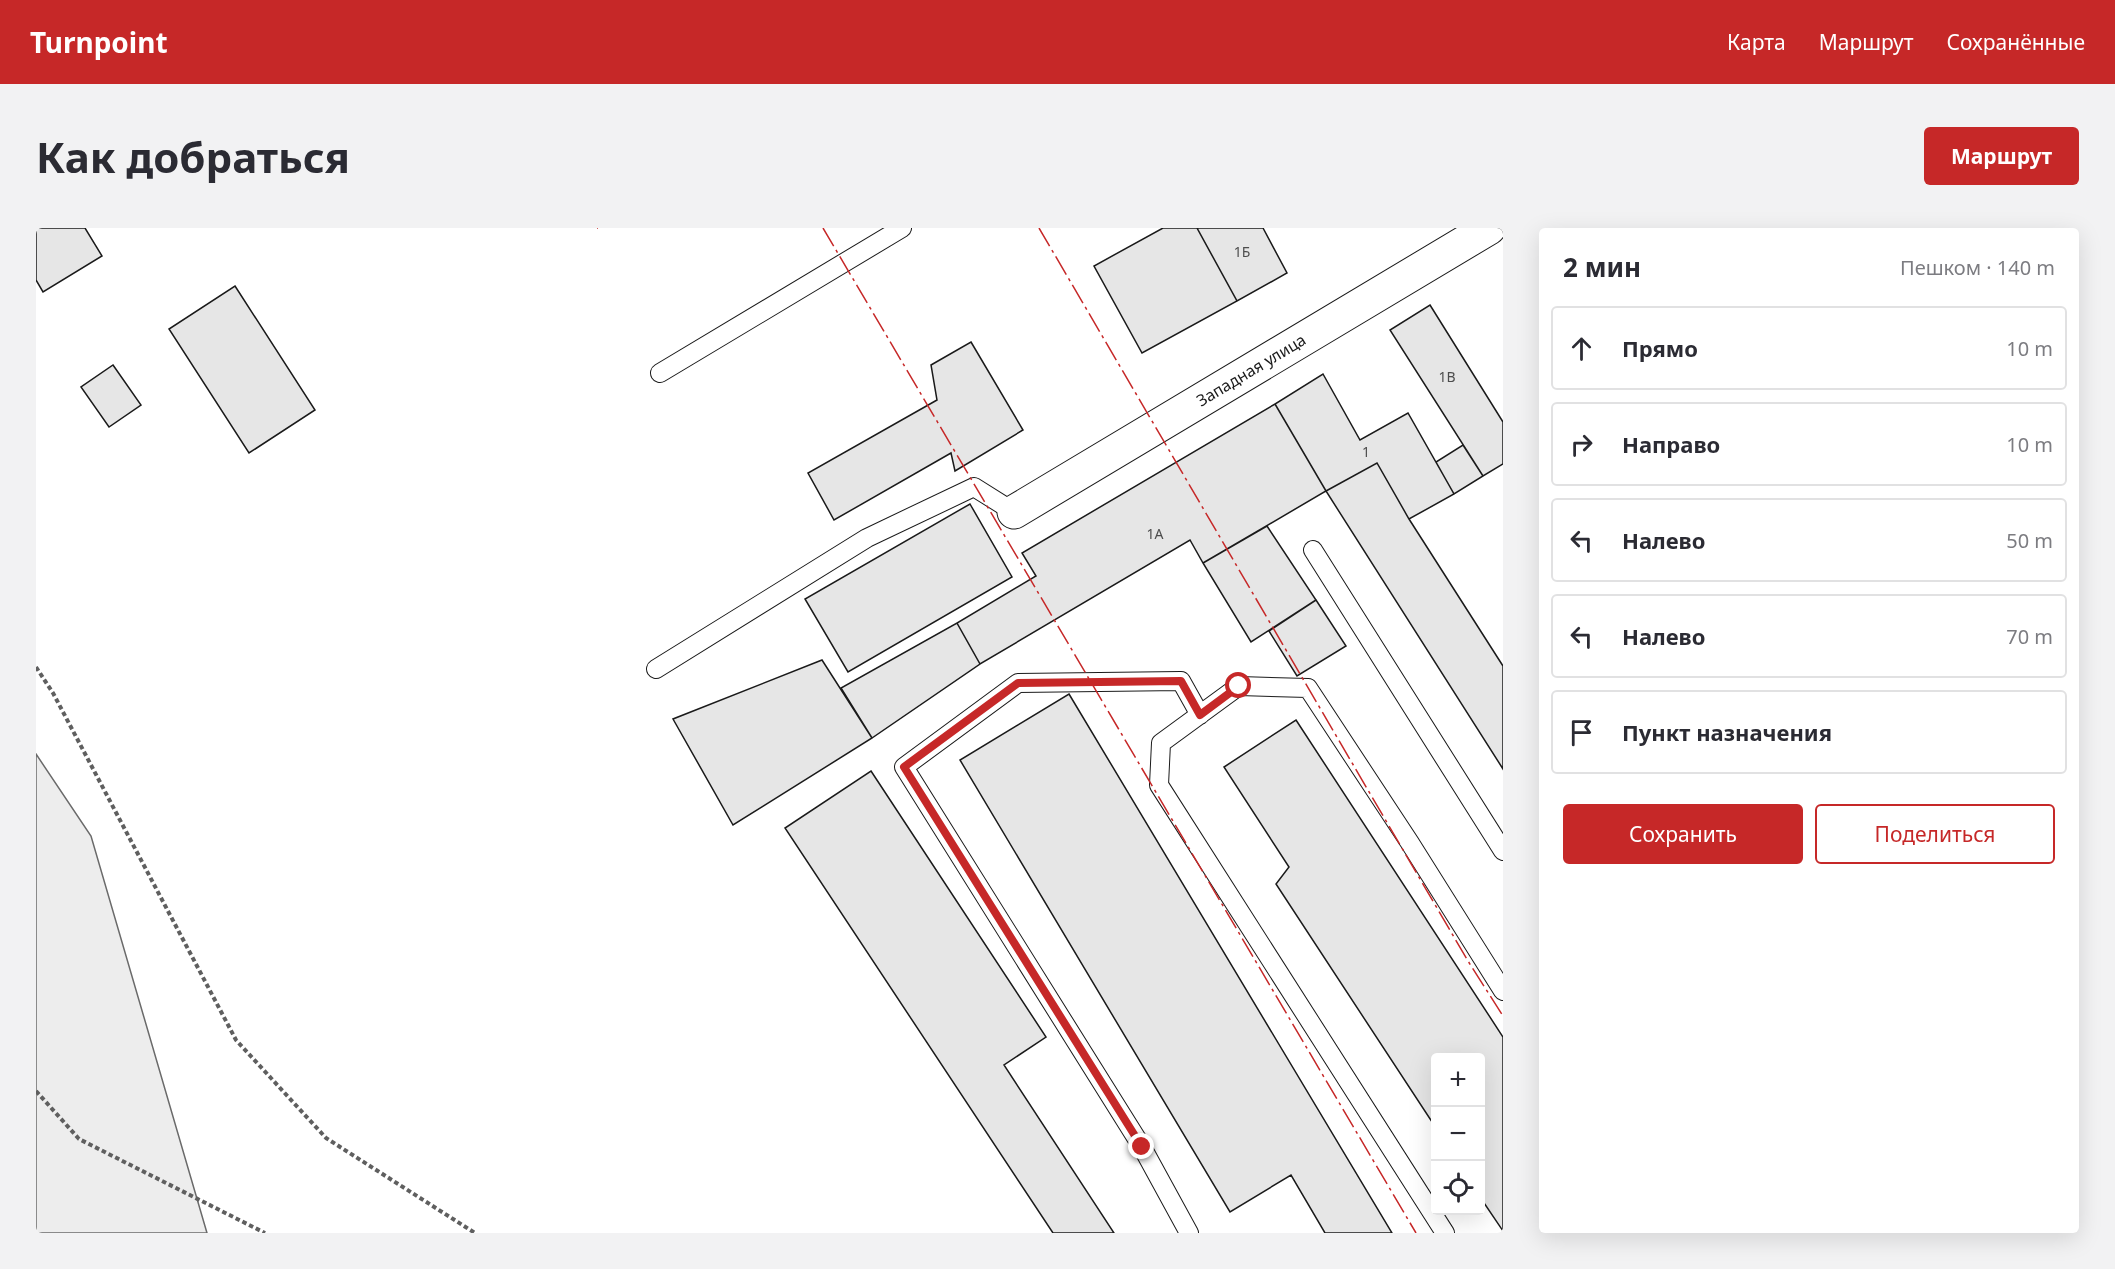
<!DOCTYPE html>
<html lang="ru">
<head>
<meta charset="utf-8">
<style>
	:root { --surface:#fff; --page:#f2f2f3; --text:#2b2b33; --muted:#7c7c81; --line:#e1e1e2; --accent:#c62828 }
	body { margin:0; font-family:"Noto Sans",sans-serif; background:var(--page); color:var(--text) }
	.controls { position:absolute; right:18px; bottom:18px; display:grid; overflow:hidden; border-radius:6px; box-shadow:0 6px 24px #0002 }
	.controls button { width:54px; height:54px; display:grid; place-items:center; padding:0; border:0; border-bottom:2px solid var(--line); background:var(--surface); color:var(--text); font:30px sans-serif }
	.stop { position:absolute; width:18px; height:18px; margin:-14px; border:4px solid #c62828; border-radius:50%; background:#fff }
	.stop.end { background:#c62828; border-color:#fff; box-shadow:0 2px 6px #0008 }
	.list { margin:0; padding:0; list-style:none }
	h2 { display:flex; justify-content:space-between; align-items:center; height:78px; margin:0; padding:0 24px; font-size:26px }
	h2 small { font-size:20px; font-weight:400; color:var(--muted) }
	.list li { display:grid; grid-template-columns:39px 1fr auto; gap:18px; align-items:center; box-sizing:border-box; height:84px; margin:0 12px 12px; padding:0 12px; border:2px solid var(--line); border-radius:6px }
	.list b { display:block; font-size:22px; white-space:nowrap }
	.list em { font-size:20px; font-style:normal; color:var(--muted) }
	.actions { display:flex; gap:12px; padding:18px 24px }
	.actions a { flex:1; padding:14px 0; border:2px solid var(--accent); border-radius:6px; text-align:center; font-size:21px; color:var(--accent) }
	.actions .main { background:var(--accent); color:#fff }
	.icon { flex:none; width:33px; height:33px; fill:none; stroke:currentColor; stroke-width:2; stroke-linecap:round; stroke-linejoin:round }
	.map { position:relative; flex:none; width:1467px; height:1005px; overflow:hidden; border-radius:6px }
	header { display:flex; align-items:center; gap:36px; box-sizing:border-box; height:84px; padding:0 30px; background:var(--accent); color:#fff }
	header strong { font-size:28px }
	nav { display:flex; gap:33px; margin-inline-start:auto; font-size:21px }
	.intro { display:flex; align-items:center; justify-content:space-between; box-sizing:border-box; height:144px; padding:0 36px }
	h1 { margin:0; font-size:42px }
	.button { padding:15px 27px; border-radius:6px; background:var(--accent); color:#fff; font-size:21px; font-weight:700 }
	main { display:flex; gap:36px; padding:0 36px }
	aside { flex:1; background:var(--surface); border-radius:6px; box-shadow:0 6px 24px #0002 }
	.map>svg:first-child { display:block }
	.built { fill:#ededed; stroke:#6a6a6a; stroke-width:1.5 }
	.building { fill:#e6e6e6; stroke:#1a1a1a; stroke-width:1.5 }
	.lines { fill:none; stroke-linecap:round; stroke-linejoin:round }
	.service-casing { stroke:#1a1a1a; stroke-width:20 }
	.minor-casing { stroke:#1a1a1a; stroke-width:35 }
	.path { stroke:#5f5f5f; stroke-width:4; stroke-dasharray:4.5 3; stroke-linecap:butt }
	.service { stroke:#fff; stroke-width:18 }
	.minor { stroke:#fff; stroke-width:33 }
	.power { stroke:#c62828; stroke-width:1.5; stroke-dasharray:21 4.5 3 4.5; stroke-linecap:butt }
	.route { stroke:#c62828; stroke-width:8 }
	.labels { text-anchor:middle; dominant-baseline:central; stroke-width:4.5; stroke-linejoin:round; paint-order:stroke }
	.number-label { font-size:14px; fill:#4d4d4d }
	.street-label { font-size:16px; fill:#1a1a1a; stroke:#fff }
</style>
</head>
<body>
<header>
<strong>Turnpoint</strong>
<nav><a>Карта</a><a>Маршрут</a><a>Сохранённые</a></nav>
</header>
<div class="intro"><h1>Как добраться</h1><a class="button">Маршрут</a></div>
<main>
<div class="map">
<svg width="1467" height="1005" viewBox="0 0 1467 1005">
	<rect width="100%" height="100%" fill="#fff"/>
	<!-- built -->
	<path class="built" d="M 0,526 L 55,608 L 171,1005 L 0,1005 Z"/>
	<!-- building -->
	<path class="building" d="M 0,0 L 49,0 L 66,28 L 7,64 L 0,52 Z
		M 1127,0 L 1161,0 L 1201,73 L 1106,125 L 1058,38 Z
		M 1161,0 L 1227,0 L 1251,45 L 1201,73 Z
		M 199,58 L 279,182 L 213,225 L 133,101 Z
		M 1394,77 L 1467,194 L 1467,236 L 1447,248 L 1354,102 Z
		M 935,114 L 987,202 L 919,243 L 915,225 L 798,292 L 772,245 L 901,172 L 895,137 Z
		M 77,137 L 105,177 L 73,199 L 45,159 Z
		M 1287,146 L 1324,212 L 1372,185 L 1418,266 L 1373,291 L 1341,235 L 1290,263 L 1239,176 Z
		M 1239,176 L 1290,263 L 1167,335 L 1154,312 L 944,436 L 921,395 L 1000,348 L 986,325 Z
		M 1427,217 L 1447,248 L 1418,266 L 1400,234 Z
		M 1341,235 L 1373,291 L 1467,438 L 1467,541 L 1290,263 Z
		M 934,276 L 976,349 L 812,444 L 769,371 Z
		M 1231,298 L 1280,372 L 1215,414 L 1167,335 Z
		M 1280,372 L 1310,418 L 1261,448 L 1233,403 Z
		M 921,395 L 944,436 L 836,510 L 805,460 Z
		M 786,432 L 836,510 L 697,597 L 637,491 Z
		M 1033,466 L 1356,1005 L 1289,1005 L 1255,947 L 1194,984 L 924,532 Z
		M 1260,492 L 1467,809 L 1467,1003 L 1444,969 L 1444,830 L 1400,830 L 1400,900 L 1240,656 L 1253,639 L 1188,539 Z
		M 835,543 L 1010,809 L 968,837 L 1078,1005 L 1017,1005 L 749,600 Z"/>
	<g class="lines">
		<!-- service casing -->
		<g class="service-casing">
			<path id="service" d="M 624,145 L 866,0
				M 1277,322 L 1467,623
				M 620,441 L 831,310 L 938,259 L 978,284
				M 1153,1005 L 1106,919 L 868,539 L 982,455 L 1145,453 L 1164,487
				M 1409,1005 L 1123,557 L 1125,515 L 1203,458 L 1272,460 L 1374,615 L 1467,763"/>
		</g>
		<!-- minor casing -->
		<g class="minor-casing">
			<path id="minor" d="M 978,284 L 1453,0"/>
		</g>
		<!-- path -->
		<path class="path" d="M 0,439 L 17,465 L 200,812 L 290,910 L 439,1005
			M 0,863 L 43,911 L 229,1005"/>
		<!-- service -->
		<use href="#service" class="service"/>
		<!-- minor -->
		<use href="#minor" class="minor"/>
		<!-- power -->
		<path class="power" d="M 561,0 L 562,0
			M 787,0 L 1380,1005
			M 1003,0 L 1432,733 L 1467,788"/>
	</g>
	<g class="lines">
		<!-- route -->
		<path class="route" d="M 1106,919 L 868,539 L 982,455 L 1145,453 L 1164,487 L 1203,458"/>
	</g>
	<g class="labels">
		<!-- number labels -->
		<g class="number-label">
			<text x="1206" y="23">1Б</text>
			<text x="1411" y="148">1В</text>
			<text x="1330" y="223">1</text>
			<text x="1119" y="305">1А</text>
		</g>
		<!-- street labels -->
		<g class="street-label">
			<text transform="translate(1215 142) rotate(-31)">Западная улица</text>
		</g>
	</g>
</svg>
<div class="controls">
<button>+</button>
<button>−</button>
<button><svg class="icon" aria-label="locate" viewBox="0 0 24 24"><circle cx="12" cy="12" r="6"/><path d="M12 2v4M12 18v4M2 12h4M18 12h4"/></svg></button>
</div>
<div class="stop" style="left:1203px;top:458px"></div>
<div class="stop end" style="left:1106px;top:919px"></div>
</div>
<aside>
<h2>2 мин<small>Пешком · 140 m</small></h2>
<ul class="list">
<li><svg class="icon" aria-label="ahead" viewBox="0 0 24 24"><path d="M12 20V5M6 11l6-6 6 6"/></svg><div><b>Прямо</b></div><em>10 m</em></li>
<li><svg class="icon" aria-label="right" viewBox="0 0 24 24"><path d="M7 20v-9h11M14 6l5 5-5 5"/></svg><div><b>Направо</b></div><em>10 m</em></li>
<li><svg class="icon" aria-label="left" viewBox="0 0 24 24"><path d="M17 20v-9H6M10 6l-5 5 5 5"/></svg><div><b>Налево</b></div><em>50 m</em></li>
<li><svg class="icon" aria-label="left" viewBox="0 0 24 24"><path d="M17 20v-9H6M10 6l-5 5 5 5"/></svg><div><b>Налево</b></div><em>70 m</em></li>
<li><svg class="icon" aria-label="arrive" viewBox="0 0 24 24"><path d="M6 21V4h12l-3 4 3 4H6"/></svg><div><b>Пункт назначения</b></div></li>
</ul>
<div class="actions"><a class="main">Сохранить</a><a>Поделиться</a></div>
</aside>
</main>
</body>
</html>
